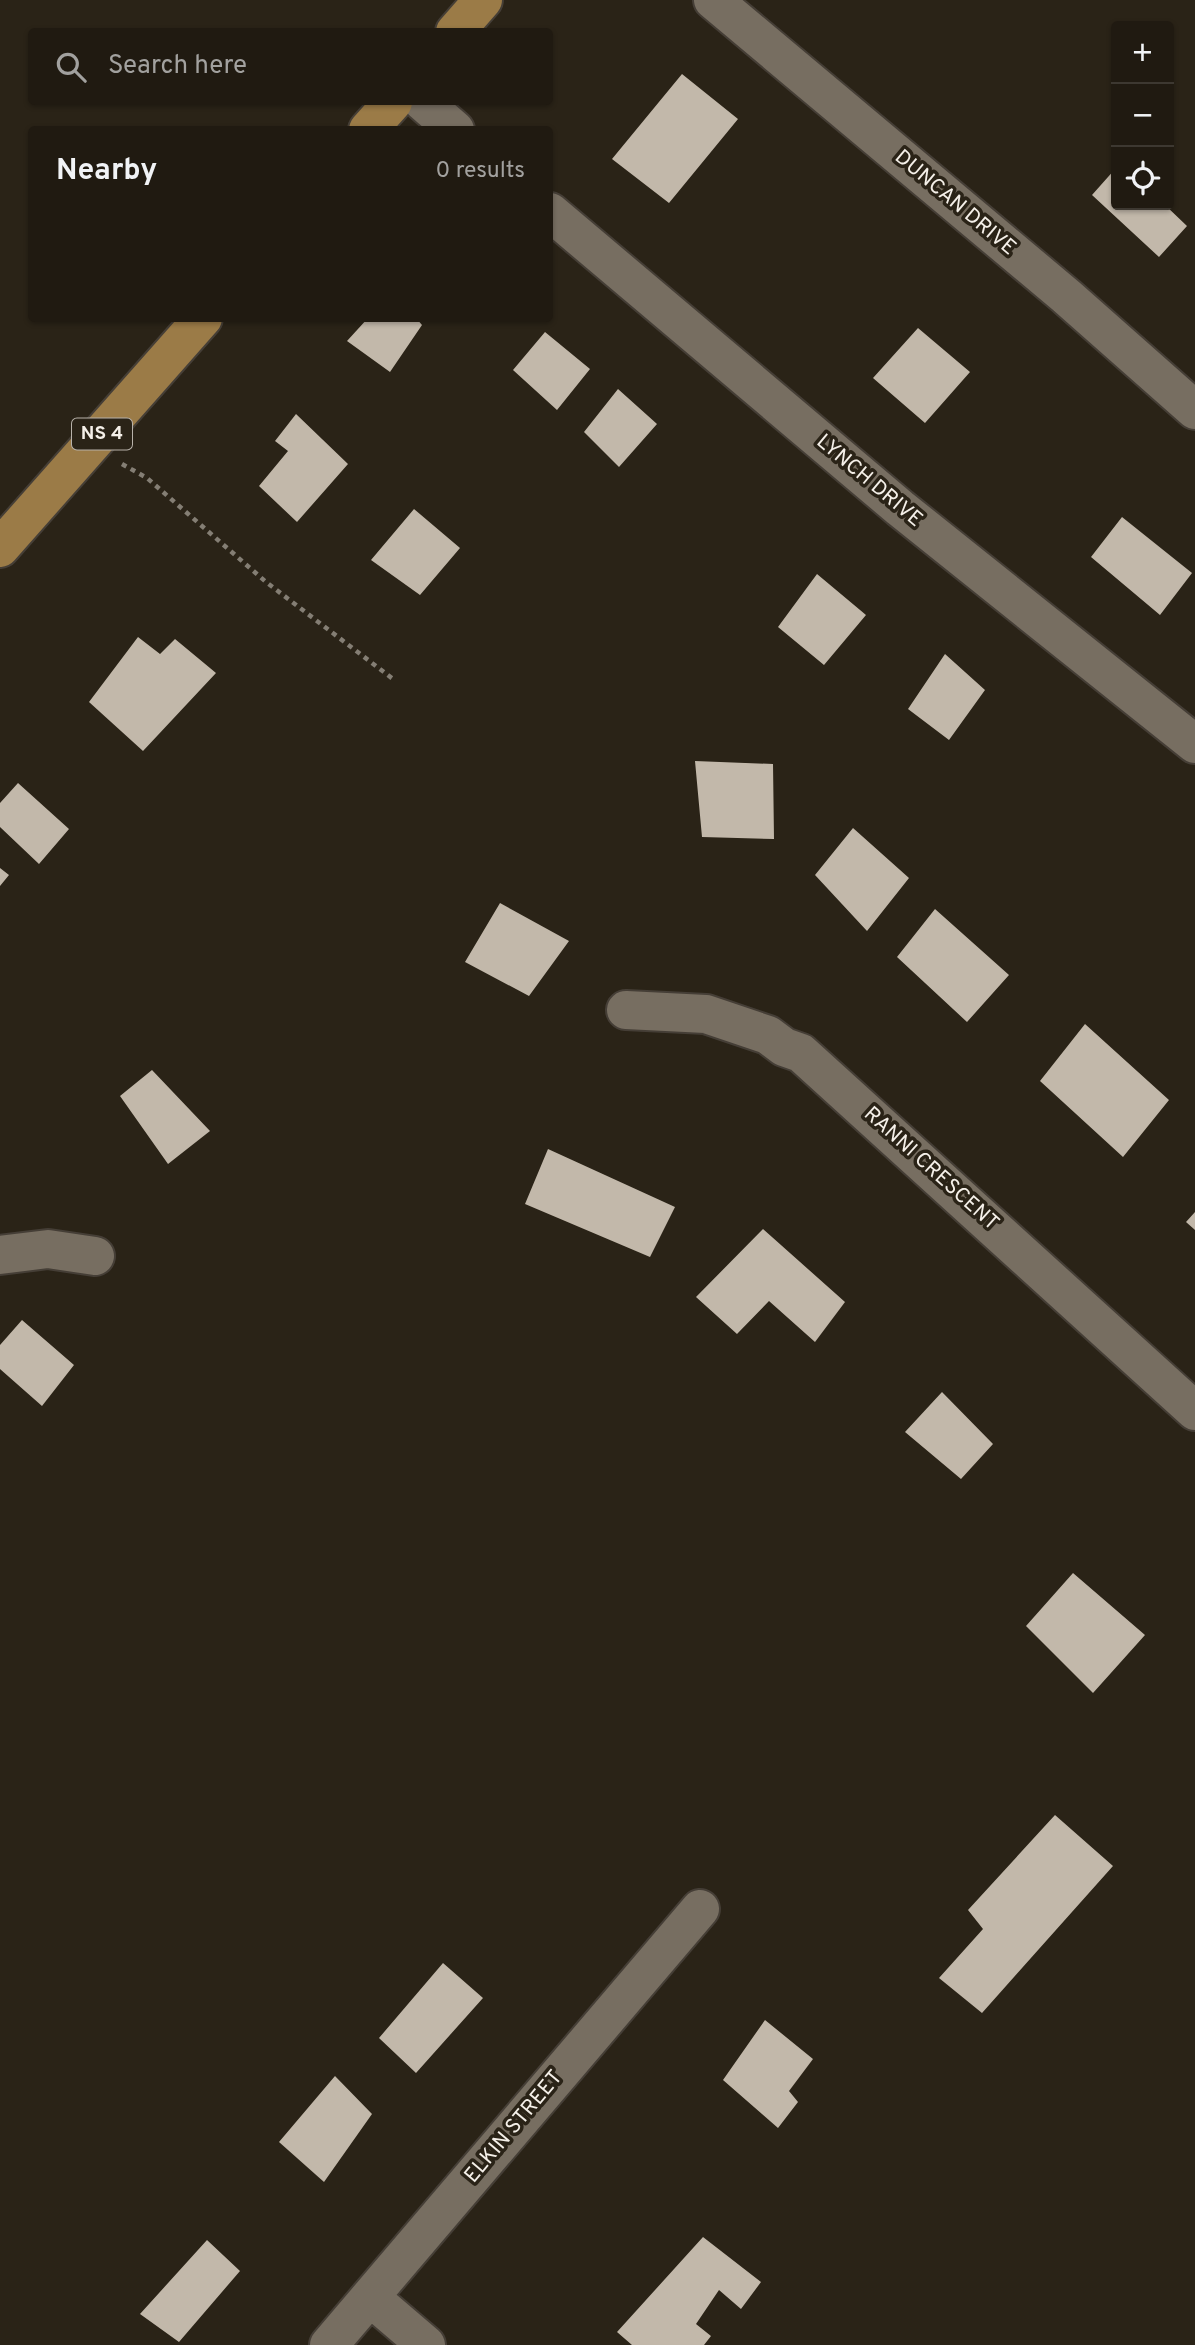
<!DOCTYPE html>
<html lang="en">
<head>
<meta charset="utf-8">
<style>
	:root { --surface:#201a11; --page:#2d271f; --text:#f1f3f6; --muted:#a2a19f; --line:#3d3831 }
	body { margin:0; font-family:Overpass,sans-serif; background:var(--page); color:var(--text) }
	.controls { position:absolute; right:21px; top:21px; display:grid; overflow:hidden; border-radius:7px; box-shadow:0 2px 5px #0004 }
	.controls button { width:63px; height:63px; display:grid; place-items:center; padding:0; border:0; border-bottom:2px solid var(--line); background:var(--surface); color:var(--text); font:35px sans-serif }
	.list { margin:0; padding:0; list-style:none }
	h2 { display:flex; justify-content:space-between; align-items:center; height:91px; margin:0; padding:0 28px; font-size:30px }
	h2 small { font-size:23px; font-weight:400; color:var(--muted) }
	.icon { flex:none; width:38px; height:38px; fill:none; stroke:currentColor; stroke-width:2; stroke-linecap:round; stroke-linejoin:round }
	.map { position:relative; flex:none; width:1195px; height:2345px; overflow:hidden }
	.search { position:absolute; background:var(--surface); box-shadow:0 2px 5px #0004; left:28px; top:28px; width:525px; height:77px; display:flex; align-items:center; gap:18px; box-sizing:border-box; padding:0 24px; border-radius:7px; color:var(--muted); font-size:26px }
	.panel { position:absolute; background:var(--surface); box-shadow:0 2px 5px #0004; left:28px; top:126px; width:525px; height:196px; border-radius:7px }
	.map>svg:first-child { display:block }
	.building { fill:#c2b8aa }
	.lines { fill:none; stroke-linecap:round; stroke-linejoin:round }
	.street-casing { stroke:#453e36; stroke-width:42 }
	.primary-casing { stroke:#453e36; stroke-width:42 }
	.path { stroke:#847e74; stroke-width:4.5; stroke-dasharray:5 5; stroke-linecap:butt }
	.street { stroke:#776e61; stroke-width:38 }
	.primary { stroke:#9b7b47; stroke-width:38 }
	.labels { text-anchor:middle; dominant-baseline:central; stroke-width:7; stroke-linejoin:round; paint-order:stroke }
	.shield { fill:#2a2317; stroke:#b8b2aa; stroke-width:2 }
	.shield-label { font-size:19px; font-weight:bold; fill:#f5f0e9 }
	.street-label { font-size:21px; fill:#f5f0e9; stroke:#2a2317 }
</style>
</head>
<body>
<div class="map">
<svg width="1195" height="2345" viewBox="0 0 1195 2345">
	<rect width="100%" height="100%" fill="#2a2317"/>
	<!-- building -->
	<path class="building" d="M 682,74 L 738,119 L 669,203 L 612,159 Z
		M 1116,168 L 1116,205 L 1165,205 L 1187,226 L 1159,257 L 1092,195 Z
		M 368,318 L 416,318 L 422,325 L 390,372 L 347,341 Z
		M 918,328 L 970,372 L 925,423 L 873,378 Z
		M 545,332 L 590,369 L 557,410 L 513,370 Z
		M 618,389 L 657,424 L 619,467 L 584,432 Z
		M 296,414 L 348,464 L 297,522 L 259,486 L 288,451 L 275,441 Z
		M 414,509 L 460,548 L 420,595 L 371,560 Z
		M 1122,517 L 1192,573 L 1160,615 L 1091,557 Z
		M 817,574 L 866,615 L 824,665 L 778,627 Z
		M 138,637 L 160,654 L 175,639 L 216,673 L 143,751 L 89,702 Z
		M 945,654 L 985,690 L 949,740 L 908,709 Z
		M 695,761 L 773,764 L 774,839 L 702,837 Z
		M 18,783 L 69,829 L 39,864 L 0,827 L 0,803 Z
		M 853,828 L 909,878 L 867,931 L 815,875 Z
		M 0,868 L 9,875 L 0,886 Z
		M 500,903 L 569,941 L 529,996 L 465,962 Z
		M 935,909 L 1009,975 L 967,1022 L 897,957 Z
		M 1085,1024 L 1169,1100 L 1123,1157 L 1040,1081 Z
		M 152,1070 L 210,1131 L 168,1164 L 120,1096 Z
		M 548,1149 L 675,1207 L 650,1257 L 525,1204 Z
		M 1195,1212 L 1195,1230 L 1186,1222 Z
		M 763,1229 L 845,1302 L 815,1342 L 769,1301 L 737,1334 L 696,1297 Z
		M 22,1320 L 74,1365 L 42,1406 L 0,1369 L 0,1345 Z
		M 942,1392 L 993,1444 L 961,1479 L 905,1432 Z
		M 1073,1573 L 1145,1635 L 1093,1693 L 1026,1626 Z
		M 1055,1815 L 1113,1866 L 982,2013 L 939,1978 L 983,1929 L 968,1910 Z
		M 443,1963 L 483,1998 L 416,2073 L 379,2038 Z
		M 765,2020 L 813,2059 L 789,2091 L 798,2102 L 778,2128 L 723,2080 Z
		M 335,2076 L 372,2114 L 324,2182 L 279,2142 Z
		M 703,2237 L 761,2282 L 741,2309 L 719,2290 L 696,2324 L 711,2336 L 704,2345 L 632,2345 L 617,2332 Z
		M 207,2240 L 240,2271 L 179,2342 L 140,2314 Z"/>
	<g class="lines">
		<!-- street casing -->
		<g class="street-casing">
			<path id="street" d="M 713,0 L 1066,296 L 1195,410
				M 423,102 L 455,130
				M 550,212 L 900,508 L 1195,744
				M 626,1010 L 706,1014 L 768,1035 L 784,1047 L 801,1053 L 1195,1411
				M 0,1255 L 48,1249 L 95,1256
				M 370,2297 L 426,2345
				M 329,2345 L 700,1909"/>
		</g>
		<!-- primary casing -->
		<g class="primary-casing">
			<path id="primary" d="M 455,32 L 483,0
				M 368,130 L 393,102
				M 0,548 L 203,318"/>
		</g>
		<!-- path -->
		<path class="path" d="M 122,464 L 147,478 L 266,582 L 393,679"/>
		<!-- street -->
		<use href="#street" class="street"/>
		<!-- primary -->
		<use href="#primary" class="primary"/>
	</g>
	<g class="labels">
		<!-- shield labels -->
		<rect class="shield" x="72" y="418.5" width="60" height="31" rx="5"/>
		<g class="shield-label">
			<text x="102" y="434">NS 4</text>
		</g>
		<!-- street labels -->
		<g class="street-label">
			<text transform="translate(955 203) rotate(40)">DUNCAN DRIVE</text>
			<text transform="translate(869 481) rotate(40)">LYNCH DRIVE</text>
			<text transform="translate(931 1169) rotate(42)">RANNI CRESCENT</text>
			<text transform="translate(514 2127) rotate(-50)">ELKIN STREET</text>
		</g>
	</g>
</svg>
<div class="controls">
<button>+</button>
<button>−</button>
<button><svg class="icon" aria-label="locate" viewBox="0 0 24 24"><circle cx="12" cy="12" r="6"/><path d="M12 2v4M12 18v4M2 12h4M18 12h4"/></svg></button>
</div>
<div class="search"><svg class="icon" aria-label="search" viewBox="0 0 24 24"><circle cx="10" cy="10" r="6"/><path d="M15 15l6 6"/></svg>Search here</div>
<section class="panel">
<h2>Nearby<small>0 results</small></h2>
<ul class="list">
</ul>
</section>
</div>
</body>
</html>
